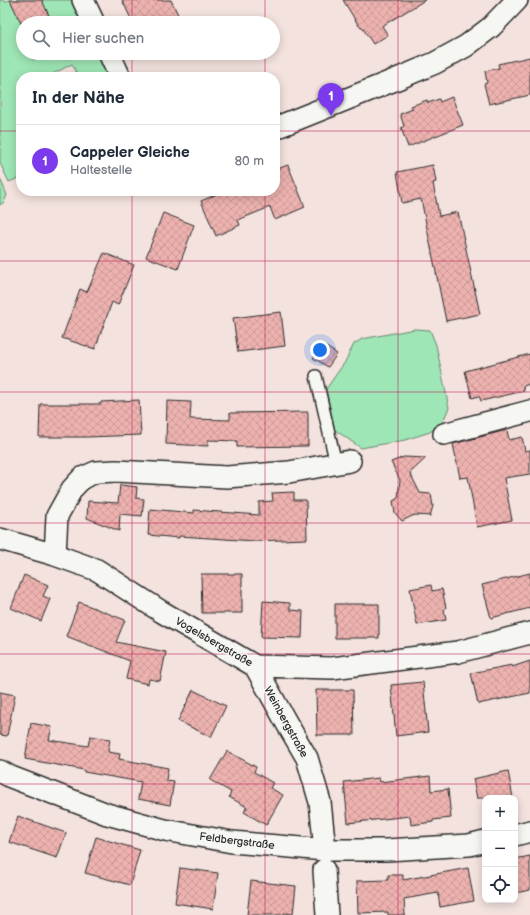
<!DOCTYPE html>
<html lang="de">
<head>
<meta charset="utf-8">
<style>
	:root { --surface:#fff; --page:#f6f6f7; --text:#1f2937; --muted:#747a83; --line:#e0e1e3; --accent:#7c3aed }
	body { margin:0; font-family:"Balsamiq Sans",sans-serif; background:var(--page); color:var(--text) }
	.controls { position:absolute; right:12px; bottom:12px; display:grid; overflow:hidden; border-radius:8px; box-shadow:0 2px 10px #0003 }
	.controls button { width:36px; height:36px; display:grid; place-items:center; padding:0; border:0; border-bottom:1px solid var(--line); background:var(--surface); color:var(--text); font:20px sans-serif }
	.you { position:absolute; left:320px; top:350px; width:14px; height:14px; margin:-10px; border:3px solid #fff; border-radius:50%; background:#1a73e8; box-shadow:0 0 0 6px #1a73e833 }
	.badge { display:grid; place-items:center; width:26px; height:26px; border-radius:50%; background:var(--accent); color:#fff; font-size:13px; font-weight:700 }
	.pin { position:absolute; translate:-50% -33px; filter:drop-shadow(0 1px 2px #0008) }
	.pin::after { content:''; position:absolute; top:21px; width:14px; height:12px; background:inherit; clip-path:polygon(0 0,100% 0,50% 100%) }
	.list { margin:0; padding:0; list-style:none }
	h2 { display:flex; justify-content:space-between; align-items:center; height:52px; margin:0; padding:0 16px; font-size:17px }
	h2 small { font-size:13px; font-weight:400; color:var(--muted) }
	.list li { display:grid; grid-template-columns:26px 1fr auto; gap:12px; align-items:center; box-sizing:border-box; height:72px; padding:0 16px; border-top:1px solid var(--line) }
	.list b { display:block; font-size:15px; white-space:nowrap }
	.list p { margin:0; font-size:13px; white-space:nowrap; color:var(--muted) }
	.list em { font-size:13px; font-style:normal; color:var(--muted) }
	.icon { flex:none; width:22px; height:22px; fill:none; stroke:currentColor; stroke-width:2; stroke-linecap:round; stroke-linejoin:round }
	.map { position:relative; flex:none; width:530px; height:915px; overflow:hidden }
	.search { position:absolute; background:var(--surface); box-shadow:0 2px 10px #0003; left:16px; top:16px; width:264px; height:44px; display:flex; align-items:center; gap:10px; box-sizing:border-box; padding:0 14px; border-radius:22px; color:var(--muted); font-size:15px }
	.panel { position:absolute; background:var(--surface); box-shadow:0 2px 10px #0003; left:16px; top:72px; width:264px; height:124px; border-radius:16px }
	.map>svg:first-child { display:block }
	.forest { fill:url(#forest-firs); stroke:#648870 }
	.garden { fill:#9ee6b5; stroke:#648870 }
	.building { fill:url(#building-cross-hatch); stroke:#2b2b2b }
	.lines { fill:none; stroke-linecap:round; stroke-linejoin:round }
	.service-casing { stroke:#2b2b2b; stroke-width:14 }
	.minor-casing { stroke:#2b2b2b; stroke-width:24 }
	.service { stroke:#f6f6f2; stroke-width:11 }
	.minor { stroke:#f6f6f2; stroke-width:21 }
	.grid { fill:none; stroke:#c2185b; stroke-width:1; stroke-opacity:0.55 }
	.labels { text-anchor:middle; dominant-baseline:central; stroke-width:3; stroke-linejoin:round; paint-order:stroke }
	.street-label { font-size:11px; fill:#2b2b2b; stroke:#f6f6f2 }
</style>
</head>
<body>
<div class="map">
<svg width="530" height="915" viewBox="0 0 530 915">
	<defs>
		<pattern id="forest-firs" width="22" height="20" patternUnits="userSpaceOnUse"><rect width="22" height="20" fill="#9ee6b5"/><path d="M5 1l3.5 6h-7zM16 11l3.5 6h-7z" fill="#88c59c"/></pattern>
		<pattern id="building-cross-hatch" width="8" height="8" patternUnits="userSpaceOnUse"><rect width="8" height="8" fill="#edb2af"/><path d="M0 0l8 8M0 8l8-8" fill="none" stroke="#cb9997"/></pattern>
	</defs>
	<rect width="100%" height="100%" fill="#f3e2de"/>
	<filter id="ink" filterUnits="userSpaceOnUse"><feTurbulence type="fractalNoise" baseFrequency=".025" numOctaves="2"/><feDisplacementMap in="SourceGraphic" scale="8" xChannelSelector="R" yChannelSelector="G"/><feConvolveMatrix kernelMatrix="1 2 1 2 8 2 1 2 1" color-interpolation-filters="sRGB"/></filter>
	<g filter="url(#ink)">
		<!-- forest -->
		<path class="forest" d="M 0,178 L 7,195 L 4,202 L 0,205 Z"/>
		<!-- garden -->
		<path class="garden" d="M 0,0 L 4,0 L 5,2 L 8,0 L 71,0 L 81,23 L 59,23 L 57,20 L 51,19 L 46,9 L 20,22 L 23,27 L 23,37 L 22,37 L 23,53 L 30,53 L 33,60 L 48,53 L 61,53 L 64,59 L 77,53 L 97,53 L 108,77 L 85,77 L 84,75 L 77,74 L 72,64 L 47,77 L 21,77 L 21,177 L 9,182 L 0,163 Z
			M 415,329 L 430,330 L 436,345 L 449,408 L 443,421 L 430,432 L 405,440 L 361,448 L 335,430 L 326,389 L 345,362 L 354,344 L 362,339 Z"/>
		<!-- building -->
		<path class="building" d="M 10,0 L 42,0 L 52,23 L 21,23 Z
			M 122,0 L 171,0 L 182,23 L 133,23 Z
			M 343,0 L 425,0 L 382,26 L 388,35 L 373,44 L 362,27 L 359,26 Z
			M 530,57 L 530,95 L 489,104 L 484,84 L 487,83 L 485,71 L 499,68 L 498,64 Z
			M 452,97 L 463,125 L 408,147 L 401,128 L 404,126 L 400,114 L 413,109 L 411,106 L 427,100 L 428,103 L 439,99 L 440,102 Z
			M 288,165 L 305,207 L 275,220 L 270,207 L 238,220 L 240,225 L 216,236 L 201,201 L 224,191 L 275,191 L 275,170 Z
			M 433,165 L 436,182 L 433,183 L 439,216 L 458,212 L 480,314 L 446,321 L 421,199 L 402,203 L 397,172 Z
			M 163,213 L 194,225 L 178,269 L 146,257 Z
			M 104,253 L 134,265 L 118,305 L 112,302 L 95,349 L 62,338 L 80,289 L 87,292 Z
			M 281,312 L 285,346 L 238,352 L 233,318 Z
			M 322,344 L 337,354 L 328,367 L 313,358 Z
			M 530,354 L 530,384 L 523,386 L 524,391 L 481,401 L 479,396 L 472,398 L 465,371 Z
			M 139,400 L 141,435 L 86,437 L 39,437 L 40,404 L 101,404 L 101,402 Z
			M 167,401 L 191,402 L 190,419 L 230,420 L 230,413 L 308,412 L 308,446 L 237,447 L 237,441 L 208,440 L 208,446 L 166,444 Z
			M 507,430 L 509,440 L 522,437 L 525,451 L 530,450 L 530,474 L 504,478 L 512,520 L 477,527 L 468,477 L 460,478 L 453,444 Z
			M 404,457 L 426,458 L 410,473 L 420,493 L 431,494 L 433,506 L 430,516 L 416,515 L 412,516 L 402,521 L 395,513 L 393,501 L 398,498 L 400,480 L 391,462 Z
			M 120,485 L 137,487 L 136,498 L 144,499 L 142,516 L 120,514 L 119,531 L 87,518 L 88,501 L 118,503 Z
			M 294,492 L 294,500 L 306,500 L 307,539 L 255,541 L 179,536 L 179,538 L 148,535 L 150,509 L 194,513 L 194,510 L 259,515 L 259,502 L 273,501 L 272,493 Z
			M 530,573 L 530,608 L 491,618 L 482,585 Z
			M 201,574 L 242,574 L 242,613 L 202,613 Z
			M 24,575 L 48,585 L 43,596 L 50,599 L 41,621 L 11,608 Z
			M 431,585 L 432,591 L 442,589 L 446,608 L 444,609 L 446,620 L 417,625 L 410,589 Z
			M 263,601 L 290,603 L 290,610 L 303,611 L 302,638 L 261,637 Z
			M 79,602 L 125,620 L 116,642 L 166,652 L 160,681 L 149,679 L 148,684 L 126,679 L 130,661 L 66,636 Z
			M 335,604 L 379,604 L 379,638 L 335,638 Z
			M 530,661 L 530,693 L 478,704 L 471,673 L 512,665 L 512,667 Z
			M 423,682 L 428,732 L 396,736 L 391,685 Z
			M 193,690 L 226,706 L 211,737 L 178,721 Z
			M 316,690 L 353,690 L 354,735 L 317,735 Z
			M 0,692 L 15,695 L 7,736 L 0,735 Z
			M 31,723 L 52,727 L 49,740 L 88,746 L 90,736 L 110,739 L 108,752 L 120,754 L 119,759 L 168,768 L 166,780 L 174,781 L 170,805 L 138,799 L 141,782 L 84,772 L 84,770 L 25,759 Z
			M 227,751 L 256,767 L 254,772 L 273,783 L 270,788 L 283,795 L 266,825 L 244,812 L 247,807 L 229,797 L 231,792 L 210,780 Z
			M 508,771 L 513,798 L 477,798 L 473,779 Z
			M 430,776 L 431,791 L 448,789 L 451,818 L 433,820 L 433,822 L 411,825 L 410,816 L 348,823 L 344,782 L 379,778 L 380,782 Z
			M 18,816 L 66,833 L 57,858 L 9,842 Z
			M 96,837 L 140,850 L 130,885 L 85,873 Z
			M 530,856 L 530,890 L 515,893 L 515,859 Z
			M 180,868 L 218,873 L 213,909 L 175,903 Z
			M 468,868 L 474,901 L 440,907 L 438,893 L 404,899 L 405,915 L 388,915 L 388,912 L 358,913 L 357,881 L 388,880 L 388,875 L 403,875 L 403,880 Z
			M 251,881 L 296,886 L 293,914 L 284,913 L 284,915 L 247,915 Z"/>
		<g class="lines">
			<!-- service casing -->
			<g class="service-casing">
				<path id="service" d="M 316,376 L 336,464"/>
			</g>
			<!-- minor casing -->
			<g class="minor-casing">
				<path id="minor" d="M 83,0 L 94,23
					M 109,53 L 120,77
					M 275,128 L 397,79 L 435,63 L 466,46 L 491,27 L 517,0
					M 444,434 L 530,411
					M 0,539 L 55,555 L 97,570 L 162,612 L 255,666 L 332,668 L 458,652 L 530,633
					M 55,555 L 57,516 L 72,489 L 82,478 L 96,472 L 116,471 L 227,477 L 289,472 L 350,461
					M 255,666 L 286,722 L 307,758 L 320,802 L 325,850
					M 0,771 L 11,777 L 107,814 L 165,830 L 232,842 L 325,850 L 387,850 L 469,845 L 485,841
					M 515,835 L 530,831
					M 324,870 L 327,915"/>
			</g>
			<!-- service -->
			<use href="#service" class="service"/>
			<!-- minor -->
			<use href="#minor" class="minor"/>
		</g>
	</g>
	<!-- grid -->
	<path class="grid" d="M 132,0 L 132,23M 265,0 L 265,23M 398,0 L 398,915M 132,53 L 132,77M 265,53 L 265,77M 0,131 L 21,131M 275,131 L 530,131M 132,191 L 132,915M 265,191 L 265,915M 0,261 L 530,261M 0,392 L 530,392M 0,523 L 530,523M 0,654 L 530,654M 0,784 L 530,784"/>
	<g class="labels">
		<!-- street labels -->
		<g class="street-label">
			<text transform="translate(214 642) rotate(30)">Vogelsbergstraße</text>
			<text transform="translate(286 722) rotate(61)">Weinbergstraße</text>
			<text transform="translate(237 841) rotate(7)">Feldbergstraße</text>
		</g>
	</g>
</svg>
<div class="controls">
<button>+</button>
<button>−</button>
<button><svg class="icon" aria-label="locate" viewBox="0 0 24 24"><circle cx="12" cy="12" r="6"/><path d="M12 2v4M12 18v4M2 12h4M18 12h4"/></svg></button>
</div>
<div class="you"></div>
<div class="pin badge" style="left:331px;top:116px">1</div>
<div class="search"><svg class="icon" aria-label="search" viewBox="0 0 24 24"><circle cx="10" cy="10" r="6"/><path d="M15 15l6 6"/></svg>Hier suchen</div>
<section class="panel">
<h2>In der Nähe<small></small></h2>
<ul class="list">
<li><span class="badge">1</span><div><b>Cappeler Gleiche</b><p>Haltestelle</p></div><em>80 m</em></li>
</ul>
</section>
</div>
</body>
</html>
